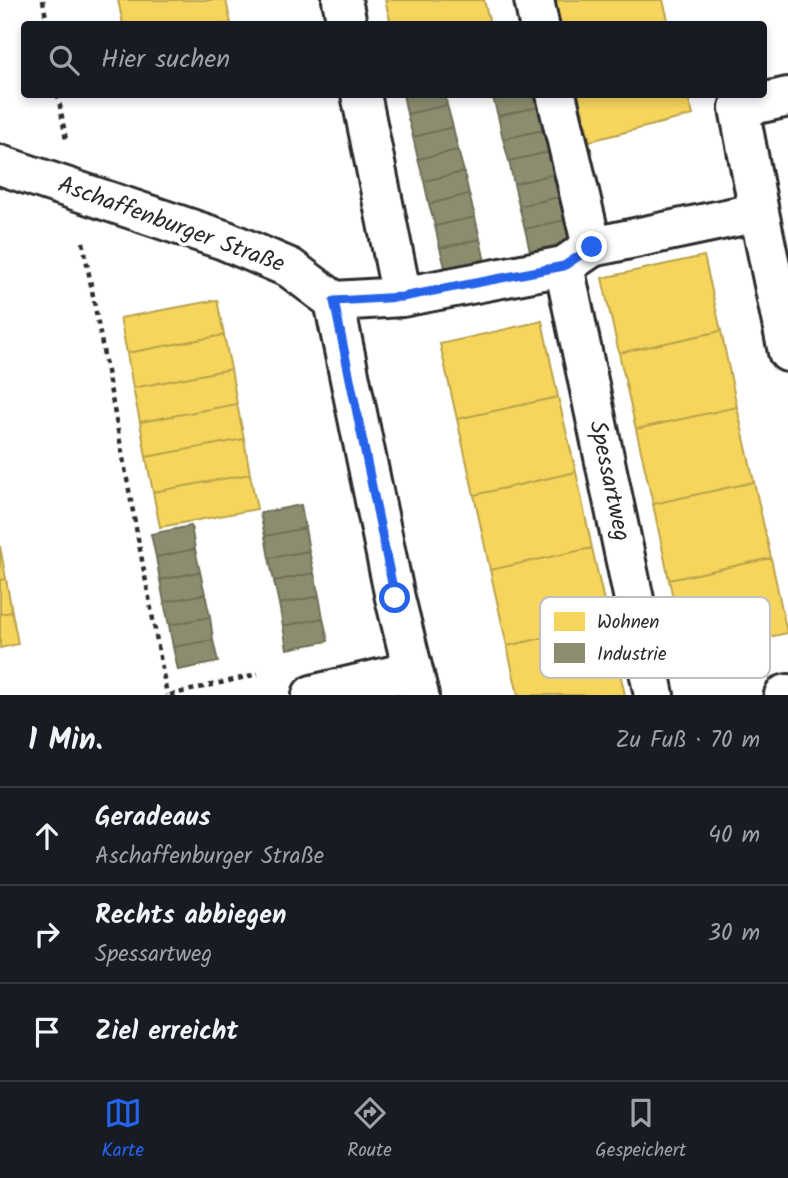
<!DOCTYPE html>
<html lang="de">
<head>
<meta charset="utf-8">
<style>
	:root { --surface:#171b24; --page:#242831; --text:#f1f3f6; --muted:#9ea1a6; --line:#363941; --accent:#2563eb }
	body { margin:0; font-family:Kalam,sans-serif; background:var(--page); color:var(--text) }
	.stop { position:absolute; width:21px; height:21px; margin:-16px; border:5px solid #2563eb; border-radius:50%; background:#fff }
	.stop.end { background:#2563eb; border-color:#fff; box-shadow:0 2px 7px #0008 }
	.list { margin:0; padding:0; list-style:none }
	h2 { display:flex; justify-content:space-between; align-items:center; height:91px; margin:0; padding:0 28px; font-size:30px }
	h2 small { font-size:23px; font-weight:400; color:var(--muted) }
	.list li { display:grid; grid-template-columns:46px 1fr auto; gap:21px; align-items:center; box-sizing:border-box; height:98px; padding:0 28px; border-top:2px solid var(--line) }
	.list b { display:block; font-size:26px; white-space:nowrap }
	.list p { margin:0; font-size:23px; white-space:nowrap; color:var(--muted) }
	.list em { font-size:23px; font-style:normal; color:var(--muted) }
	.icon { flex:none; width:38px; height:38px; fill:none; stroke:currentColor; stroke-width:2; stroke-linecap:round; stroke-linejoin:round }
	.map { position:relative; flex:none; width:788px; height:695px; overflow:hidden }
	.search { position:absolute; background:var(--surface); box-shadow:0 4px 10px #0003; left:21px; right:21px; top:21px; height:77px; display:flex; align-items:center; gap:18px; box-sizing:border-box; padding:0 24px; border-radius:7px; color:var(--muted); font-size:26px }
	.sheet { height:385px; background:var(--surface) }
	nav { display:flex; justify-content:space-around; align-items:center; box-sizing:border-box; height:98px; border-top:2px solid var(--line); background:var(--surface); font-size:19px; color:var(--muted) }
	nav a { display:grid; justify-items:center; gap:4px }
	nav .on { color:var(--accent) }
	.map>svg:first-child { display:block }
	.homes { fill:#f6d55c; stroke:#b9a24d; stroke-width:2 }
	.industry { fill:#8c8c6e; stroke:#6f6f5a; stroke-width:2 }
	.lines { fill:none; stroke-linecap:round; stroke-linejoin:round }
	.minor-casing { stroke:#2b2b2b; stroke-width:44 }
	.path { stroke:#2b2b2b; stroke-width:4.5; stroke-dasharray:5 5; stroke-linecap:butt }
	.minor { stroke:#fff; stroke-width:38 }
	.route { stroke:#2563eb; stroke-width:9 }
	.labels { text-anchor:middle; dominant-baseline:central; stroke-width:7; stroke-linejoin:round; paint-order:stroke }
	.street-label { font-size:24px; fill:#2b2b2b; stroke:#fff }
	.key { fill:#fff; stroke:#bfbfbf; stroke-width:2 }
	.key-label { font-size:19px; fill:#2b2b2b }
</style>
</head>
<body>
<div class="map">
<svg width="788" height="695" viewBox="0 0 788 695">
	<rect width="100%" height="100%" fill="#fff"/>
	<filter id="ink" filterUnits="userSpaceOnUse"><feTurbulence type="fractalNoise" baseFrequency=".0143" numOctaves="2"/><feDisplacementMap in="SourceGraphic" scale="14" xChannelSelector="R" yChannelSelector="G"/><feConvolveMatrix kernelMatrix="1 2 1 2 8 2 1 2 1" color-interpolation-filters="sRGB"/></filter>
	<g filter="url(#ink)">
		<!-- homes -->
		<path class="homes" d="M 118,0 L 226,0 L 231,24 L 123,24 Z
			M 385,0 L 484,0 L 490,24 L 391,24 Z
			M 561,0 L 663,0 L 669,24 L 561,24 L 555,1 Z
			M 578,94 L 687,94 L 693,115 L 590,141 Z
			M 704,256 L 721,331 L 619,353 L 602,278 Z
			M 217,300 L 224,335 L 127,353 L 120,318 Z
			M 542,321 L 558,397 L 457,419 L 440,344 Z
			M 721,331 L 737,407 L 636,429 L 619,353 Z
			M 224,335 L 231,369 L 133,388 L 127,353 Z
			M 231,369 L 237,404 L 140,422 L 133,388 Z
			M 558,397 L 576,472 L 474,495 L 457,419 Z
			M 237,404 L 244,439 L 146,457 L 140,422 Z
			M 737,407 L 754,482 L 653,504 L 636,429 Z
			M 244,439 L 250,474 L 153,492 L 146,457 Z
			M 576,472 L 592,548 L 490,570 L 474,495 Z
			M 250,474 L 257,509 L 160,527 L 153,492 Z
			M 754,482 L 771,558 L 669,580 L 653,504 Z
			M 0,546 L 6,579 L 0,580 Z
			M 592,548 L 609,623 L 507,646 L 490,570 Z
			M 771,558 L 787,633 L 686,655 L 669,580 Z
			M 6,579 L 12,612 L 0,614 L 0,580 Z
			M 12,612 L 18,644 L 0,648 L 0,614 Z
			M 609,623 L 625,695 L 518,695 L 507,646 Z"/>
		<!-- industry -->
		<path class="industry" d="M 403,94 L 445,94 L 447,105 L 407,114 Z
			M 492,94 L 534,94 L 538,107 L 498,116 Z
			M 447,105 L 453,127 L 413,137 L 407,114 Z
			M 538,107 L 543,130 L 503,139 L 498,116 Z
			M 453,127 L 458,150 L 418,159 L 413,137 Z
			M 543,130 L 549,152 L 509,161 L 503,139 Z
			M 458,150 L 464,172 L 424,181 L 418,159 Z
			M 549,152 L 554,174 L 514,184 L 509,161 Z
			M 464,172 L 469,194 L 429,204 L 424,181 Z
			M 554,174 L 559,197 L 519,206 L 514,184 Z
			M 469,194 L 475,217 L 435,226 L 429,204 Z
			M 559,197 L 565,220 L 525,229 L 519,206 Z
			M 475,217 L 480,239 L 440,248 L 435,226 Z
			M 565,220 L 570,242 L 530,251 L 525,229 Z
			M 480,239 L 485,262 L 446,271 L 440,248 Z
			M 301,505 L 305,528 L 265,536 L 260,513 Z
			M 191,526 L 195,549 L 156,557 L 151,534 Z
			M 305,528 L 309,551 L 269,558 L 265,536 Z
			M 195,549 L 200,572 L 160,580 L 156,557 Z
			M 309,551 L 314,573 L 274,581 L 269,558 Z
			M 200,572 L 205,594 L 164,602 L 160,580 Z
			M 314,573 L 319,596 L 279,604 L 274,581 Z
			M 205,594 L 210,617 L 169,625 L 164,602 Z
			M 319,596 L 323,618 L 283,626 L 279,604 Z
			M 210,617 L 213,640 L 173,647 L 169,625 Z
			M 323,618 L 328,641 L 287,649 L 283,626 Z
			M 213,640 L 218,662 L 178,670 L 173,647 Z"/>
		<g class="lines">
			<!-- minor casing -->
			<g class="minor-casing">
				<path id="minor" d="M 342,0 L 347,24
					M 534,0 L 539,24
					M 361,94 L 402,297
					M 556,94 L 592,247
					M 0,165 L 224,240 L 290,268 L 334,301 L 395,598 L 419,695
					M 759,212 L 739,108 L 788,97
					M 564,266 L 654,695
					M 334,301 L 402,297 L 564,266 L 592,247 L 759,212 L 788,352
					M 312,695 L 413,671
					M 784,695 L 788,694"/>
			</g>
			<!-- path -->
			<path class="path" d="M 43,0 L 47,24
				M 58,94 L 66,140
				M 83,242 L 167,695
				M 170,695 L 258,674"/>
			<!-- minor -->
			<use href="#minor" class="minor"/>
		</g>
	</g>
	<g class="lines" filter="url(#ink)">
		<!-- route -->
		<path class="route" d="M 395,598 L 334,301 L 402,297 L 564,266 L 592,247"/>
	</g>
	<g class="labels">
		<!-- street labels -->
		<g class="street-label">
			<text transform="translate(171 225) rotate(20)">Aschaffenburger Straße</text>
			<text transform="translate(609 481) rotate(78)">Spessartweg</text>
		</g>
	</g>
	<!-- legend -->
	<rect x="540" y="597" width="230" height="81" rx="10" class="key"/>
	<rect x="554" y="612" width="31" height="19" fill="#f6d55c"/>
	<rect x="554" y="643" width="31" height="20" fill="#8c8c6e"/>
	<g class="key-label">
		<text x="597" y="628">Wohnen</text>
		<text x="597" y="660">Industrie</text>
	</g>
</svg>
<div class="stop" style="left:395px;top:598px"></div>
<div class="stop end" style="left:592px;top:247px"></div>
<div class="search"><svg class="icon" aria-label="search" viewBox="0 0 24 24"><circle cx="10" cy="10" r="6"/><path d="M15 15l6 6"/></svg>Hier suchen</div>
</div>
<section class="sheet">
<h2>1 Min.<small>Zu Fuß · 70 m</small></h2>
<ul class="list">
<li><svg class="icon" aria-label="ahead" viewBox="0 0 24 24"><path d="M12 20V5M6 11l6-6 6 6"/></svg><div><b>Geradeaus</b><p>Aschaffenburger Straße</p></div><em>40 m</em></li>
<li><svg class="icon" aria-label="right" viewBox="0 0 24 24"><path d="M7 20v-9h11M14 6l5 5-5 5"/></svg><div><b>Rechts abbiegen</b><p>Spessartweg</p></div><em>30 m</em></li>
<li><svg class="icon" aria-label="arrive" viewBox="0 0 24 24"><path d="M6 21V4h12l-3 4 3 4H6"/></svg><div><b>Ziel erreicht</b></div></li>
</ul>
</section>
<nav>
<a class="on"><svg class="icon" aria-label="map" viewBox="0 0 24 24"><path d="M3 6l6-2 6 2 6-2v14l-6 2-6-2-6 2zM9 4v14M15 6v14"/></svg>Karte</a>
<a><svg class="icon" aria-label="directions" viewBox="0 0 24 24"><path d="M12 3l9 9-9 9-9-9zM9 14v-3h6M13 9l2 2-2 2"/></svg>Route</a>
<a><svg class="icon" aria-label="saved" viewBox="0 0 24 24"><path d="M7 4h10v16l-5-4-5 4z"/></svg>Gespeichert</a>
</nav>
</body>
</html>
